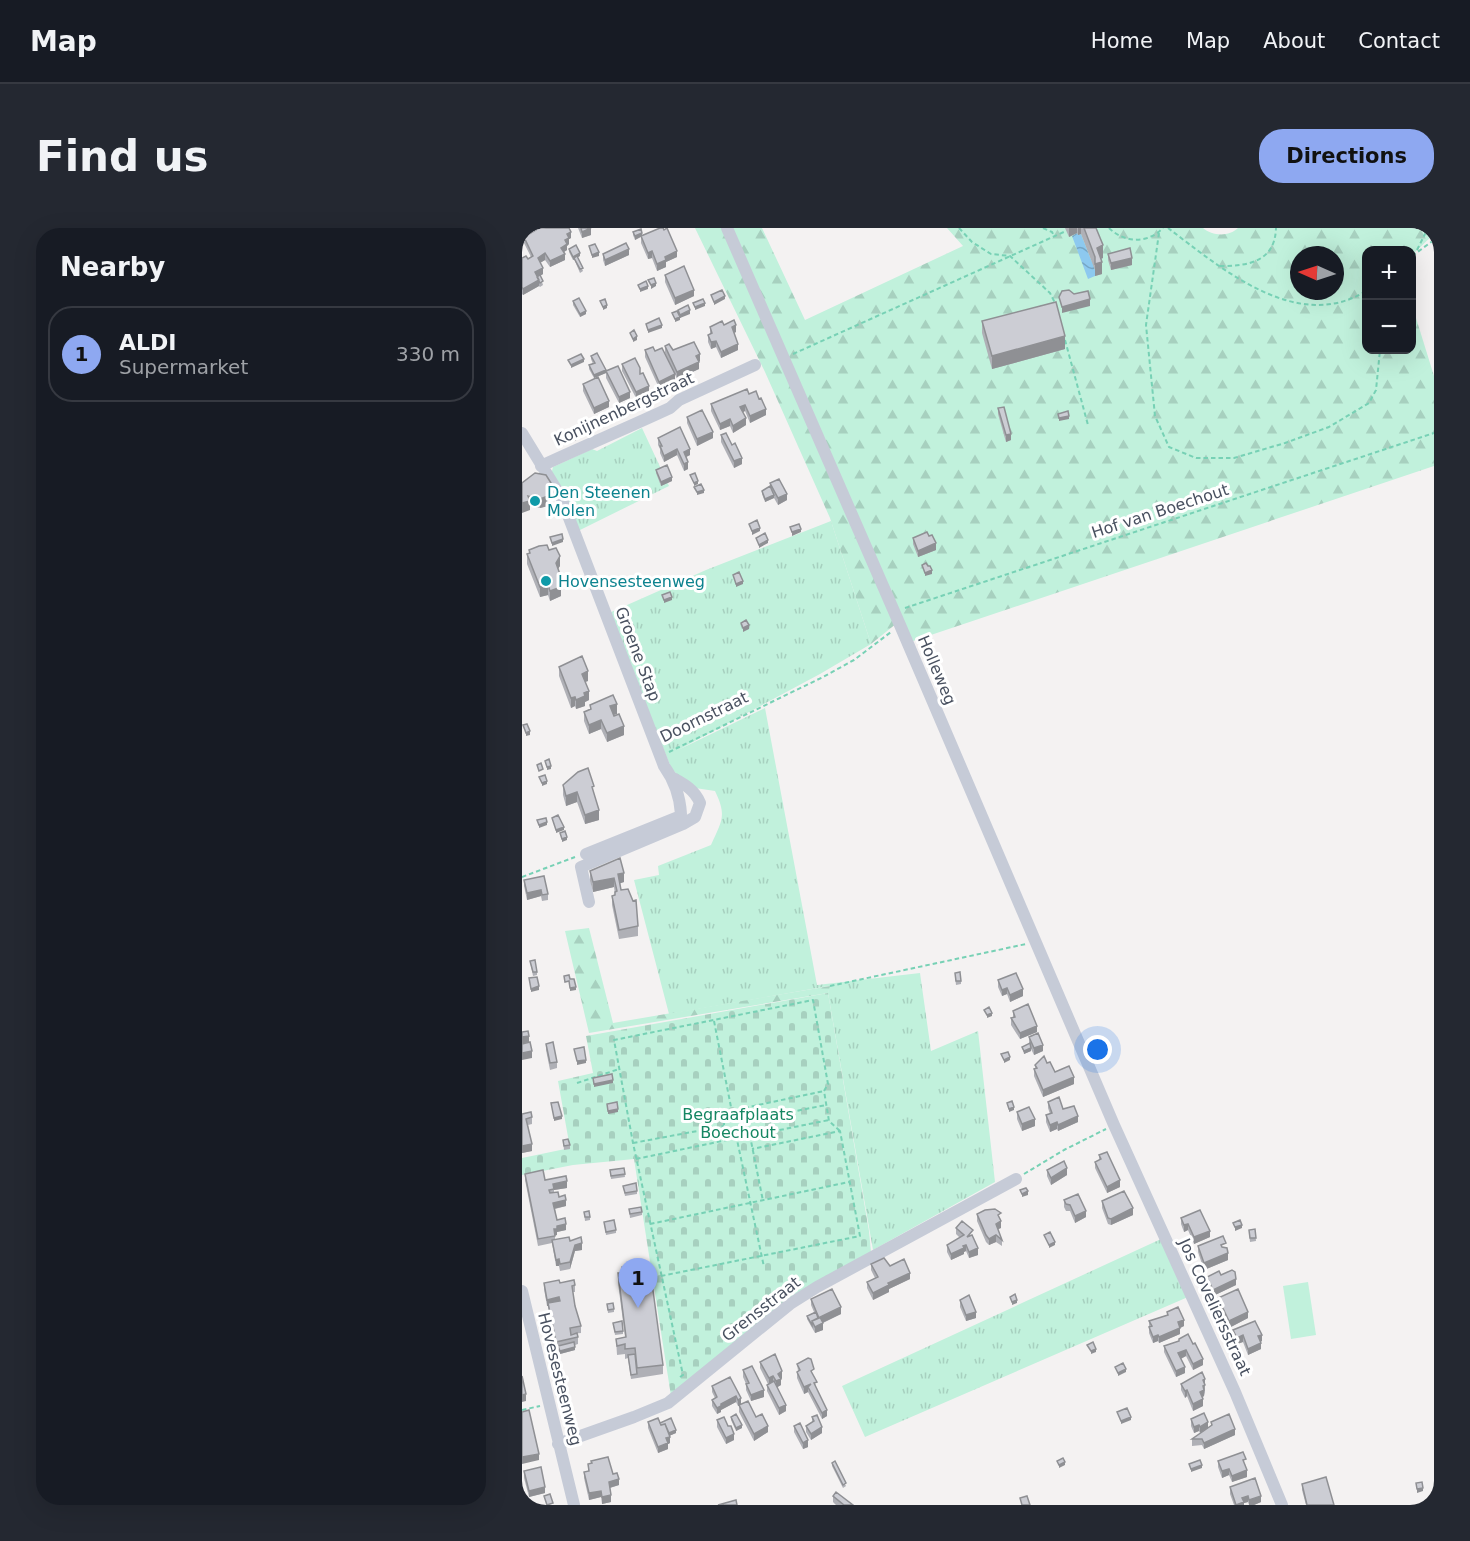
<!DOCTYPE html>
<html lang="en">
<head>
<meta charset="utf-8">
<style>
	:root { --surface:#171b24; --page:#242831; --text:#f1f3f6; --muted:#9ea1a6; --line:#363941; --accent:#8ea8f1 }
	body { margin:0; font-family:"DejaVu Sans",sans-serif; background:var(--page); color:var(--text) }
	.controls { position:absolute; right:18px; top:18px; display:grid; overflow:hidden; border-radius:12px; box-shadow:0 6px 24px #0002 }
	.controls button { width:54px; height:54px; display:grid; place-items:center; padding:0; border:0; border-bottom:2px solid var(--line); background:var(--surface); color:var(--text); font:30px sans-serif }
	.compass { position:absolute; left:768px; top:18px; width:54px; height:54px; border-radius:50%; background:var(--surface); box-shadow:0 6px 24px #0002; rotate:273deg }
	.you { position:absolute; left:576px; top:822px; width:21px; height:21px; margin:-15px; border:4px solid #fff; border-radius:50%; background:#1a73e8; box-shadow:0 0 0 9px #1a73e833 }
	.badge { display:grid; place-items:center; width:39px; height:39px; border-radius:50%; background:var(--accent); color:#111; font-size:20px; font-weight:700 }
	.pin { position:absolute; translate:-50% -50px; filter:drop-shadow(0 2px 3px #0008) }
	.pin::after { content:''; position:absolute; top:32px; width:21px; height:18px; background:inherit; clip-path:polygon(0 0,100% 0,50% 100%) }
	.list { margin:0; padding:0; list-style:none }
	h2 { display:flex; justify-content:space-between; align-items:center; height:78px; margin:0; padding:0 24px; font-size:26px }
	h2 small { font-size:20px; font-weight:400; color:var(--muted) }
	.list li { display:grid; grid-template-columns:39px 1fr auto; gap:18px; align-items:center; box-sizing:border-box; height:96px; margin:0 12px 12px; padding:0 12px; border:2px solid var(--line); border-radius:24px }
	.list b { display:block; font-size:22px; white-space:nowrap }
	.list p { margin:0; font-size:20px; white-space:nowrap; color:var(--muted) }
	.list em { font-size:20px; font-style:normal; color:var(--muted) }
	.map { position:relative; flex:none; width:912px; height:1277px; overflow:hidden; border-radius:24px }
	header { display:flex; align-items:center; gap:36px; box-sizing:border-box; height:84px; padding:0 30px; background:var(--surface); border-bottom:2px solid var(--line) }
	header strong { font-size:28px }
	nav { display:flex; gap:33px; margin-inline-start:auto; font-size:21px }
	.intro { display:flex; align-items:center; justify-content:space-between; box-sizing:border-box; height:144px; padding:0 36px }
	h1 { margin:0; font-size:42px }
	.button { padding:15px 27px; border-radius:24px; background:var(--accent); color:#111; font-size:21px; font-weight:700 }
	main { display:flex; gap:36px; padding:0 36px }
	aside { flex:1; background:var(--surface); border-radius:24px; box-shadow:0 6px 24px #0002 }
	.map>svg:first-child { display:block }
	.grass { fill:url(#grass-tufts) }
	.forest { fill:url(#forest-firs); fill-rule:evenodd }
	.cemetery { fill:url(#cemetery-stones) }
	.green { fill:#c1f1dc }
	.water { fill:url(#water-waves) }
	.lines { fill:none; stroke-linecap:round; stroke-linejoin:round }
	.path { stroke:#77d1b5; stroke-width:2; stroke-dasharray:4.5 3; stroke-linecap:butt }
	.minor { stroke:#c6cbd7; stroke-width:12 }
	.wall { fill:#afb0b6 }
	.shaded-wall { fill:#8f9094 }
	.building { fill:#cccdd4; stroke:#8f9094; stroke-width:1.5 }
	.culture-dot { fill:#0f9aa8; stroke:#fff; stroke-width:2 }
	.labels { text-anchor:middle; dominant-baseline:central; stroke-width:6; stroke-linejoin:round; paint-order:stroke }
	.street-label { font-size:16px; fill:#495160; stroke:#fff }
	.culture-label { font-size:16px; fill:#0d838f; stroke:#fff; text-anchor:start }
	.park-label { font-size:16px; fill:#158662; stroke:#fff }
</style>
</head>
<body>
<header>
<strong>Map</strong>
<nav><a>Home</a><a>Map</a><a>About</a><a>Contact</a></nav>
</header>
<div class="intro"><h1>Find us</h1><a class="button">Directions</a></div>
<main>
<aside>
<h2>Nearby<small></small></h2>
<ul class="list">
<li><span class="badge">1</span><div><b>ALDI</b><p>Supermarket</p></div><em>330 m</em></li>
</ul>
</aside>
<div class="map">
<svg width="912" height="1277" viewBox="0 0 912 1277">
	<defs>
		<pattern id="grass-tufts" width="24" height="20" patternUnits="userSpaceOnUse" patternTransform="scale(1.5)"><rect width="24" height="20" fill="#c1f1dc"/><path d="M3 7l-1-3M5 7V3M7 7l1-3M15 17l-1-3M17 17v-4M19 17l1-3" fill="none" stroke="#a7d0bf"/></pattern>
		<pattern id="forest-firs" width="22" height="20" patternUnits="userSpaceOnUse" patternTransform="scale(1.5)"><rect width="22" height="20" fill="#c1f1dc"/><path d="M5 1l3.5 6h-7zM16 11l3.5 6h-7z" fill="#a7d0bf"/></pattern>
		<pattern id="cemetery-stones" width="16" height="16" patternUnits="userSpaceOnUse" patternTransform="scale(1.5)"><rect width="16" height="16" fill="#c1f1dc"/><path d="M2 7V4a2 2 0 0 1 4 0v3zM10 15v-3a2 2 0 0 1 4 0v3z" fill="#a7d0bf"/></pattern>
		<pattern id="water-waves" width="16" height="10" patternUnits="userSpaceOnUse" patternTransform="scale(1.5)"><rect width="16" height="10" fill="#8dc9ef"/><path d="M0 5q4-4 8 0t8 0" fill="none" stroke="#75a6c5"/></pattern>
	</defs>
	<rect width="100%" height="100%" fill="#f4f2f2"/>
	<!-- grass -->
	<path class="grass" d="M 120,200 L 147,258 L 56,303 L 29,247 L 31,239 L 70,221 L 75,223 Z
		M 309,293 L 349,416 L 298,446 L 156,522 L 243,480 L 295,757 L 398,745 L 409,823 L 456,803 L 473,954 L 351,1022 L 306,765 L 307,758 L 147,786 L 112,652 L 137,647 L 136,638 L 189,617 C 200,592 205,588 193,563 L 173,560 L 150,542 L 87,385 L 184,342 Z
		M 639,1011 L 666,1069 L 343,1209 L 320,1158 Z"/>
	<!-- forest -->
	<path class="forest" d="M 173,0 L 240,0 L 283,92 L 441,18 L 425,0 L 681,0 C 690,8 707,9 716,0 L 912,0 L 912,6 L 890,27 L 890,22 L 844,22 L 844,122 L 890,122 L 890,77 L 912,148 L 912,238 L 391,413 L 380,391 L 349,416 L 308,290 L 243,144 ZM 777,27 L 813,27 L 813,63 L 777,63 Z
		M 67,700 L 91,795 L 308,758 L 306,765 L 67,805 L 43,703 Z"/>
	<!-- cemetery -->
	<path class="cemetery" d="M 306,765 L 347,1003 L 349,1024 L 149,1168 L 112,931 L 51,937 L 0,947 L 0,930 L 48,920 L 36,853 L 71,845 L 64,808 Z"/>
	<!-- green -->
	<path class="green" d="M 786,1054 L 794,1107 L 769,1111 L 761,1058 Z"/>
	<!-- water -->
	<path class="water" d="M 555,5 L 557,7 L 559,6 L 573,42 L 573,48 L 566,51 L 550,8 Z"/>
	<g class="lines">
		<!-- path -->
		<path class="path" d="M 437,0 L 450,14 L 469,26 L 488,28 L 528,65 L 533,75
			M 521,0 L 530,4 L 532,8
			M 587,0 C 602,15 626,16 641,0
			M 646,0 C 699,40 775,106 844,63
			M 637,5 L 624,97 L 633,188 L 647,219 L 674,230 L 712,230 L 763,215 L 807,199 L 847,175 L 854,162 L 858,122
			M 895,22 L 906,0
			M 890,28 L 912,12
			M 698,38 C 726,38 753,34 754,0
			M 543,112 L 566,197
			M 271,126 L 544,3
			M 383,380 L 912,205
			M 147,524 L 301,449 L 332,432 L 369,404
			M 0,649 L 53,629
			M 308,758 L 504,716
			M 192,793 L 210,884
			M 55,855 L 97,841
			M202 896a11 11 0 1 1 22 0a11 11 0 1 1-22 0Z
			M 218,886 L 222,880 L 302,863
			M 224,893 L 304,877
			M 222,902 L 228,908 L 241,973
			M 214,907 L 242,1039
			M 228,908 L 307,892
			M 111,915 L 202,898
			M 114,931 L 205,912 L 209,907
			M 502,946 L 542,922 L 584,901
			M 128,996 L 327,954
			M 139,1048 L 338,1008 L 318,903 L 230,921
			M 158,1149 L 161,1147 L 111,915 L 92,812 L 291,772 L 306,856 L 302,863 L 307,893 L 318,903
			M 0,1182 L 18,1178"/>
		<!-- minor -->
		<path class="minor" d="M 0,0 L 1,0
			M 205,0 L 378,397 L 592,897 L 713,1164 L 760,1277
			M 0,205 L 39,269 L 142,538 C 152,552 158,569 159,586 L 156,589 L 64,626
			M 19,238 C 62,218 105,200 148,180 L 157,172 L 233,137
			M 67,674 L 59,639 L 161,596 L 173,589 L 178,575 C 173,562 162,556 151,550
			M 0,1063 L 52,1277
			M 36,1216 L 112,1189 L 146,1175 L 268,1076 L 295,1059 L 494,951"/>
	</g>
	<!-- wall -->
	<path class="wall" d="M 56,0 L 69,0 L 69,7 L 60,10 Z
		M 543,0 L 574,0 L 581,30 L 579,31 L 580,46 L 573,48 L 573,42 L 559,6 L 556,7 L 555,5 L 547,9 Z
		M 111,4 L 120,8 L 155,29 L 144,34 L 144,39 L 135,43 L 130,30 L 126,31 L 119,15 L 119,9 L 113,12 L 111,7 Z
		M 2,9 L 49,10 L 47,11 L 47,16 L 45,18 L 45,22 L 42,24 L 43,32 L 28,39 L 23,32 L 18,35 L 21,46 L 18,48 L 21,57 L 18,59 L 17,58 L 1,67 L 0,66 L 0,30 L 6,31 L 9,29 L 2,15 Z
		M 47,21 L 58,28 L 55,29 L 61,43 L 58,45 L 52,31 L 51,32 L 47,24 Z
		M 81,26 L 107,27 L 83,38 L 81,32 Z
		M 586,26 L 610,37 L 589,42 L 586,32 Z
		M 143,47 L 172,68 L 153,77 L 143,54 Z
		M 51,73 L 64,86 L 58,89 L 51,77 Z
		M 460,93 L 543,121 L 470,141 L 460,105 Z
		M 202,97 L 214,104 L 212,105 L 216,122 L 199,130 L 194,119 L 189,121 L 186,114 L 186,107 L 188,106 L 188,99 Z
		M 143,118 L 151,122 L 178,133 L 176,134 L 177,141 L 155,151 L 143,125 Z
		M 123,122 L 133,123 L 153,153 L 137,160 L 123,129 Z
		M 69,128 L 84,145 L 72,150 L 67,141 L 67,137 L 71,136 L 69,131 Z
		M 100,136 L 118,146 L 127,165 L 114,170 L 100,143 Z
		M 84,143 L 108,170 L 97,175 L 84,150 Z
		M 61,156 L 87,179 L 72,186 L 61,163 Z
		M 227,166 L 244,187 L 228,195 L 223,183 L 221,184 L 224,197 L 211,205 L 208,198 L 198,202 L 189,183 L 189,176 Z
		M 476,180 L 489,212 L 484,214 L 476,186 Z
		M 165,189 L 191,210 L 175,218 L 165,195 Z
		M 199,207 L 220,236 L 212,240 L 199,214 Z
		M 136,210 L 168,227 L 164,229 L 166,241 L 162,243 L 155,227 L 142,234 L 138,225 L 138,221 L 136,217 Z
		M 134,242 L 150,253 L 139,258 L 134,245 Z
		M 0,255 L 29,264 L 26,278 L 18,280 L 8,278 L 8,282 Z
		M 248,255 L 265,272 L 256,277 L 252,270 L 243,274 L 240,266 L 240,263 L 248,258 Z
		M 407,308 L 414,322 L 396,329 L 391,316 L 391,310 Z
		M 7,322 L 27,322 L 38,338 L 36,340 L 40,362 L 39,362 L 39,368 L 28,373 L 26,367 L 18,369 L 5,336 L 5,326 L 7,325 Z
		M 37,439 L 66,453 L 63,454 L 67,472 L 63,474 L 63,478 L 54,481 L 53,478 L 49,480 L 37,448 Z
		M 68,477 L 95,486 L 91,487 L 102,507 L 85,514 L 79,501 L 67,506 L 62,493 L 62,484 L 68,481 Z
		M 41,557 L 72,567 L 77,592 L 63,596 L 55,574 L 44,578 L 41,567 Z
		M 68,643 L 102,654 L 98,655 L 99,662 L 116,698 L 116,708 L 97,711 L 90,677 L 90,668 L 93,667 L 92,659 L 71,664 L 68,653 Z
		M 2,652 L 26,666 L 26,672 L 20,673 L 19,668 L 5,672 L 2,658 Z
		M 8,733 L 15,744 L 15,747 L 11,748 Z
		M 433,748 L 439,753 L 439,756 L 434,757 Z
		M 476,752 L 501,768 L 488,774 L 485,766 L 480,768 L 476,759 Z
		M 491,783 L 515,804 L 498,811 L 489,797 L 489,790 L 491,790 Z
		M 507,809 L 521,823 L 512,827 L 509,821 L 509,823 L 502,826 L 500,819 L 507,816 Z
		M 24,816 L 35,834 L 35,840 L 28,842 L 24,822 Z
		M 513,837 L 533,844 L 552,856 L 521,869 L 512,848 L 512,841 L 513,841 Z
		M 526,874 L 541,881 L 556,894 L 536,903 L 535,901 L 528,904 L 524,894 L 524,887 L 528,886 L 526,880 Z
		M 495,884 L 513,898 L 500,903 L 495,891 Z
		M 0,886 L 10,889 L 10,896 L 6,897 L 10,923 L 0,925 Z
		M 41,912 L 48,917 L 48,921 L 42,922 Z
		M 577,927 L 598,959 L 585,965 L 573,940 L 573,934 L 577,932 Z
		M 102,940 L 103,949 L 89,951 L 88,942 Z
		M 525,942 L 545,947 L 529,957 L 525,948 Z
		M 3,946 L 45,960 L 32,962 L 32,965 L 37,969 L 44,978 L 33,981 L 35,992 L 44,1002 L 35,1004 L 35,1007 L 33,1007 L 33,1011 L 48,1013 L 60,1022 L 53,1023 L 48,1041 L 38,1043 L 37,1038 L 34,1038 L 30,1015 L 16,1018 L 3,952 Z
		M 101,958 L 115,963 L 115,966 L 103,968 Z
		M 542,972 L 564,989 L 553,995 L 548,983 L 544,983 L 542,979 Z
		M 580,973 L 611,987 L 589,997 L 586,996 L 580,980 Z
		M 107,981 L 120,984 L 120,987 L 108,990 Z
		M 62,984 L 68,989 L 68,992 L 63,993 Z
		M 455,986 L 479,991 L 478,992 L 479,1000 L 476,1001 L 480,1012 L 480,1018 L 474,1014 L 467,1017 L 464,1014 L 455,993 Z
		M 659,990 L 688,1009 L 672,1016 L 666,1002 L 662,1004 L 659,996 Z
		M 82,994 L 94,1002 L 94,1005 L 84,1007 Z
		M 434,1000 L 451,1009 L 456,1027 L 447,1030 L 444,1023 L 442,1024 L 442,1026 L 429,1032 L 425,1024 L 425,1017 L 438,1010 L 434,1006 Z
		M 733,1001 L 734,1013 L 728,1014 L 727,1005 Z
		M 676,1018 L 704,1019 L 706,1032 L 682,1042 L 676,1024 Z
		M 349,1036 L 368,1038 L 388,1051 L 367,1061 L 367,1064 L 351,1072 L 345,1060 L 345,1054 L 353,1050 L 349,1042 Z
		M 100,1039 L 141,1137 L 141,1146 L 109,1151 L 106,1130 L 103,1131 L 103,1126 L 95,1127 L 94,1111 L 103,1109 L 96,1055 L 96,1045 L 100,1045 Z
		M 699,1047 L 714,1057 L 691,1068 L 685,1055 L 685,1049 Z
		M 22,1055 L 38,1055 L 53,1057 L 53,1064 L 51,1064 L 53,1078 L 59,1098 L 59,1105 L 49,1106 L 56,1109 L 56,1116 L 53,1117 L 53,1122 L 38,1126 L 36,1120 L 34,1120 L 26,1078 L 25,1078 L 22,1061 Z
		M 696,1070 L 726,1090 L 707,1100 L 696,1076 Z
		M 289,1071 L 319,1086 L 301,1095 L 301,1102 L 293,1105 L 285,1091 L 285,1088 L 292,1084 L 289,1077 Z
		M 438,1072 L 454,1090 L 444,1093 L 438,1079 Z
		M 85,1076 L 92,1081 L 92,1084 L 86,1085 Z
		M 645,1084 L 662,1098 L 658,1100 L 658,1106 L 637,1115 L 636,1113 L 631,1115 L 627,1105 L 627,1093 L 645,1087 Z
		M 91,1095 L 101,1103 L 101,1106 L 93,1107 Z
		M 711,1102 L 740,1113 L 738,1114 L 739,1121 L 726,1127 L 721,1114 L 715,1116 L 711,1108 Z
		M 657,1111 L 681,1137 L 671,1142 L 664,1128 L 659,1131 L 663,1145 L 654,1149 L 642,1124 L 642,1118 L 657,1113 Z
		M 238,1134 L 260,1150 L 259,1151 L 259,1157 L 255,1159 L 264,1183 L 257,1187 L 245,1163 L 245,1157 L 246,1156 L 238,1140 Z
		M 275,1136 L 292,1148 L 294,1160 L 305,1188 L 300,1191 L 286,1164 L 282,1166 L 275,1150 L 275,1144 L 276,1143 Z
		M 221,1142 L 242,1169 L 229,1173 L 224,1162 L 224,1156 L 221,1149 Z
		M 208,1149 L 219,1177 L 234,1189 L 246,1204 L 232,1213 L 217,1184 L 217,1177 L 216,1178 L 214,1174 L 199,1182 L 199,1184 L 195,1186 L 190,1178 L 190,1172 L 193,1170 L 190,1164 L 190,1158 Z
		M 683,1151 L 683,1164 L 682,1168 L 681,1169 L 681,1178 L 671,1183 L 665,1168 L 663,1170 L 659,1162 L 659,1156 Z
		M 682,1185 L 678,1205 L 677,1203 L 672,1205 L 669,1198 L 669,1191 Z
		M 209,1189 L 220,1200 L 214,1203 L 209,1192 Z
		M 290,1189 L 300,1205 L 289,1212 L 284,1204 L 284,1198 L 290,1195 Z
		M 195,1192 L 206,1198 L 212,1212 L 204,1216 L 195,1199 Z
		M 126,1194 L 138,1195 L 154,1205 L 147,1208 L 148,1215 L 146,1216 L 146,1221 L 136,1225 L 126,1200 Z
		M 689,1194 L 713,1207 L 682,1221 L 680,1217 L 670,1218 L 670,1211 L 689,1198 Z
		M 272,1198 L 286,1219 L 281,1221 L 272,1204 Z
		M 696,1233 L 724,1237 L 723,1238 L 725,1249 L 710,1254 L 707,1247 L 700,1250 L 696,1239 Z
		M 310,1235 L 324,1258 L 321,1260 L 310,1238 Z
		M 66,1236 L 91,1246 L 97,1257 L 88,1260 L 89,1274 L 80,1276 L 79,1269 L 67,1272 L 62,1250 L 62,1244 L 66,1243 Z
		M 2,1243 L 23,1265 L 7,1269 L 2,1250 Z
		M 780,1256 L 812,1277 L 784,1277 L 780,1262 Z
		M 708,1259 L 739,1274 L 732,1277 L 727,1277 L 726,1274 L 722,1275 L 722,1277 L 712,1277 L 708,1266 Z
		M 311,1268 L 331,1277 L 314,1277 L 311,1274 Z"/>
	<!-- shaded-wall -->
	<path class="shaded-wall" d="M 69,0 L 69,7 L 60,10 L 60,4 Z
		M 547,0 L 555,0 L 555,5 L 547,9 Z
		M 556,0 L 559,0 L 559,6 L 556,7 Z
		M 49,4 L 49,10 L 47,11 L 47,16 L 45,18 L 45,22 L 39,26 L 39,20 L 43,12 L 45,6 Z
		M 120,5 L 120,8 L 113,12 L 113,8 Z
		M 581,17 L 581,30 L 575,32 L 575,20 Z
		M 107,21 L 107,27 L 83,38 L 83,32 Z
		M 130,23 L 130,30 L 126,31 L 126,25 Z
		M 155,23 L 155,29 L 144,34 L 144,39 L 135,43 L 135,36 L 143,29 Z
		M 77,24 L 77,28 L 70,30 L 70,27 Z
		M 23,25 L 23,32 L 16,36 L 16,30 Z
		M 58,25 L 58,28 L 51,32 L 51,29 Z
		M 43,26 L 43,32 L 28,39 L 28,33 Z
		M 610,30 L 610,37 L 589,42 L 589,35 Z
		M 580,34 L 580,46 L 573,48 L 573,36 Z
		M 21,40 L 21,46 L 13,51 L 13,44 Z
		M 17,52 L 17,58 L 1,67 L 1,61 Z
		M 134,55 L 134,58 L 129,61 L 129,57 Z
		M 126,58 L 126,61 L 118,64 L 118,61 Z
		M 172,62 L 172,68 L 153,77 L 153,70 Z
		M 203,68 L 203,71 L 192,77 L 192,74 Z
		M 568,71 L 568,78 L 540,85 L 540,79 Z
		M 183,75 L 183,78 L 173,82 L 173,79 Z
		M 85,77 L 85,80 L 81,82 L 81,79 Z
		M 168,82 L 168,86 L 158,90 L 158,87 Z
		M 64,83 L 64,86 L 58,89 L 58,86 Z
		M 158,89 L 158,92 L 153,94 L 153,91 Z
		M 140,97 L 140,100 L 126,105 L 126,102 Z
		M 214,97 L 214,104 L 210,106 L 210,99 Z
		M 115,108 L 115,112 L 111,114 L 111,111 Z
		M 543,108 L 543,121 L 470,141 L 470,128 Z
		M 194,113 L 194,119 L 189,121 L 189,114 Z
		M 216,116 L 216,122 L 199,130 L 199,124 Z
		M 178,126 L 178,133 L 174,135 L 174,128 Z
		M 62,131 L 62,134 L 49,140 L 49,137 Z
		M 177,134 L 177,141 L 155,151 L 155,144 Z
		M 84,142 L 84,145 L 72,150 L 72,147 Z
		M 153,146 L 153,153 L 137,160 L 137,154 Z
		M 127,158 L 127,165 L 114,170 L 114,164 Z
		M 108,164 L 108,170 L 97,175 L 97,169 Z
		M 87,173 L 87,179 L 72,186 L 72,180 Z
		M 223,177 L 223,183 L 218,186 L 218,179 Z
		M 244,181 L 244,187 L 228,195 L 228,188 Z
		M 547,188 L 547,191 L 537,193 L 537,190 Z
		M 224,190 L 224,197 L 211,205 L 211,198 Z
		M 208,191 L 208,198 L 198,202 L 198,196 Z
		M 191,204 L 191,210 L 175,218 L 175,211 Z
		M 61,205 L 61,208 L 53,213 L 53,210 Z
		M 489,206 L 489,212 L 484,214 L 484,207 Z
		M 155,221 L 155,227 L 142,234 L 142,228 Z
		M 168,221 L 168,227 L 162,230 L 162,224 Z
		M 220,230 L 220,236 L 212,240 L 212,233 Z
		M 166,234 L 166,241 L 162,243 L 162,236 Z
		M 150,249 L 150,253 L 139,258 L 139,254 Z
		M 176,253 L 176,256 L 172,258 L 172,255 Z
		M 29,255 L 29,264 L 26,278 L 18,280 L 18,271 Z
		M 182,262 L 182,265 L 175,267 L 175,264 Z
		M 265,266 L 265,272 L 256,277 L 256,270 Z
		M 252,267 L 252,270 L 243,274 L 243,271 Z
		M 8,273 L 8,282 L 0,285 L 0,275 Z
		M 238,300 L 238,303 L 230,307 L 230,303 Z
		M 279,301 L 279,304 L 270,308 L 270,304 Z
		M 41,311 L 41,314 L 30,318 L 30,315 Z
		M 246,312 L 246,315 L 237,320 L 237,317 Z
		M 414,315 L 414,322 L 396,329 L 396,323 Z
		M 38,328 L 38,338 L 34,344 L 34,335 Z
		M 410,342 L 410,346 L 403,348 L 403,345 Z
		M 40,352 L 40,362 L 39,362 L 39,368 L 28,373 L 28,363 L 37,354 Z
		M 221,353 L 221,356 L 214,359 L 214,356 Z
		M 26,357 L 26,367 L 18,369 L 18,359 Z
		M 150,369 L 150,372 L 142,375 L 142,372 Z
		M 227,397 L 227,401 L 221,404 L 221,400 Z
		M 66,443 L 66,453 L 60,455 L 60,446 Z
		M 67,463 L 67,472 L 63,474 L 63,478 L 54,481 L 54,472 L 62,465 Z
		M 53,469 L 53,478 L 49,480 L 49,470 Z
		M 95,476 L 95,486 L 88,488 L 88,478 Z
		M 79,492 L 79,501 L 67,506 L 67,497 Z
		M 102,498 L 102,507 L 85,514 L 85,505 Z
		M 8,503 L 8,507 L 4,508 L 4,505 Z
		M 29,538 L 29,541 L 25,542 L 25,539 Z
		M 25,553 L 25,556 L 20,558 L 20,555 Z
		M 55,564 L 55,574 L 44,578 L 44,568 Z
		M 77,582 L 77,592 L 63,596 L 63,587 Z
		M 25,594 L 25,597 L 17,600 L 17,597 Z
		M 42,599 L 42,602 L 34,605 L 34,602 Z
		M 45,609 L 45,612 L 40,614 L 40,611 Z
		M 102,645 L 102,654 L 96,656 L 96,646 Z
		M 92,650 L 92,659 L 71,664 L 71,654 Z
		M 19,662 L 19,668 L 5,672 L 5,665 Z
		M 17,758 L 17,762 L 9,764 L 9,761 Z
		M 54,759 L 54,762 L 48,763 L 48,760 Z
		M 485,760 L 485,766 L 480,768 L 480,762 Z
		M 501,761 L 501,768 L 488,774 L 488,767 Z
		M 470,785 L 470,788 L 465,790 L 465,787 Z
		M 515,798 L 515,804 L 498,811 L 498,805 Z
		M 7,808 L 7,814 L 0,816 L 0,809 Z
		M 521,817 L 521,823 L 512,827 L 512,820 Z
		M 509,820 L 509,823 L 502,826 L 502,823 Z
		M 10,823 L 10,830 L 0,832 L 0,825 Z
		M 488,829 L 488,832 L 482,835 L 482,832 Z
		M 64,832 L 64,835 L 55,837 L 55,833 Z
		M 552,849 L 552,856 L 521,869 L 521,862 Z
		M 91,852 L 91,855 L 72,859 L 72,856 Z
		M 492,879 L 492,882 L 487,884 L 487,881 Z
		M 96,881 L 96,884 L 86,886 L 86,883 Z
		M 40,888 L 40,891 L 32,893 L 32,890 Z
		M 556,888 L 556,894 L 536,903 L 536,897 Z
		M 513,891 L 513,898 L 500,903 L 500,896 Z
		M 535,894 L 535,901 L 528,904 L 528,897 Z
		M 10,916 L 10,923 L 0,925 L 0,918 Z
		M 545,940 L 545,947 L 529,957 L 529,950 Z
		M 598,952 L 598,959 L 585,965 L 585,959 Z
		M 45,953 L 45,960 L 32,962 L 31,956 Z
		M 506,963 L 506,967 L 500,969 L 500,966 Z
		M 44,972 L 44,978 L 31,981 L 31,975 Z
		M 611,980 L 611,987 L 589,997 L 589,991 Z
		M 564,983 L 564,989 L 553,995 L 553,988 Z
		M 479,993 L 479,1000 L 474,1002 L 474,996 Z
		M 44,996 L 44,1002 L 35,1004 L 35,1007 L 32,1008 L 32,1001 L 35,998 Z
		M 666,996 L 666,1002 L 662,1004 L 662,997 Z
		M 720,997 L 720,1000 L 713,1003 L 713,999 Z
		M 688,1003 L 688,1009 L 672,1016 L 672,1009 Z
		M 474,1007 L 474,1014 L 467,1017 L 467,1011 Z
		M 533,1014 L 533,1017 L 527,1020 L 527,1017 Z
		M 60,1015 L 60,1022 L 53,1023 L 48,1041 L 48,1034 L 53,1017 Z
		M 444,1017 L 444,1023 L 442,1024 L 442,1026 L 429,1032 L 429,1026 Z
		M 456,1020 L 456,1027 L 447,1030 L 447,1024 Z
		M 706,1025 L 706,1032 L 682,1042 L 682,1035 Z
		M 37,1031 L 37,1038 L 34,1038 L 34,1032 Z
		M 388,1045 L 388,1051 L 367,1061 L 367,1064 L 351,1072 L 351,1065 L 366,1055 Z
		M 714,1051 L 714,1057 L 691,1068 L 691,1062 Z
		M 37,1069 L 37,1076 L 26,1075 L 26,1078 L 25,1078 L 25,1072 Z
		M 495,1072 L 495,1075 L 490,1077 L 490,1074 Z
		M 319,1079 L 319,1086 L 298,1096 L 298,1089 Z
		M 454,1084 L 454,1090 L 444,1093 L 444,1087 Z
		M 726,1084 L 726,1090 L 707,1100 L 707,1093 Z
		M 662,1092 L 662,1098 L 658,1100 L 658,1106 L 637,1115 L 637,1109 L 656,1094 Z
		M 301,1095 L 301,1102 L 293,1105 L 293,1099 Z
		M 636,1107 L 636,1113 L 631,1115 L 631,1109 Z
		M 721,1107 L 721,1114 L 715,1116 L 715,1110 Z
		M 740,1107 L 740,1113 L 736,1115 L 736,1108 Z
		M 739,1115 L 739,1121 L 726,1127 L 726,1121 Z
		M 53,1119 L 53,1122 L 38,1126 L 38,1123 Z
		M 574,1121 L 574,1124 L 569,1126 L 569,1123 Z
		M 664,1122 L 664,1128 L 656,1132 L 656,1125 Z
		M 681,1131 L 681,1137 L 671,1142 L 671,1136 Z
		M 663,1139 L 663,1145 L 654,1149 L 654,1143 Z
		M 604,1141 L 604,1144 L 596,1148 L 596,1145 Z
		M 260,1143 L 260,1150 L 259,1151 L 259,1157 L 254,1160 L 254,1153 L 256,1146 Z
		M 251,1148 L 251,1154 L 247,1157 L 247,1150 Z
		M 683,1151 L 682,1168 L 678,1170 L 678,1164 L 681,1152 Z
		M 289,1156 L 286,1159 L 286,1164 L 282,1166 L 282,1159 Z
		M 242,1162 L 242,1169 L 229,1173 L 229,1167 Z
		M 665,1162 L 665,1168 L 663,1170 L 663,1163 Z
		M 4,1166 L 4,1173 L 0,1174 L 0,1167 Z
		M 214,1168 L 214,1174 L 199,1182 L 199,1184 L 195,1186 L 195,1180 L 199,1176 Z
		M 219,1170 L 219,1177 L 216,1178 L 216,1172 Z
		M 681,1171 L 681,1178 L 671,1183 L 671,1176 Z
		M 264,1177 L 264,1183 L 257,1187 L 257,1180 Z
		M 305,1182 L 305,1188 L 300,1191 L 300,1185 Z
		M 609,1189 L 609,1192 L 599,1196 L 599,1193 Z
		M 686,1194 L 686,1200 L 678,1205 L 678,1199 Z
		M 220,1197 L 220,1200 L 214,1203 L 214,1200 Z
		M 677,1197 L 677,1203 L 672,1205 L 672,1199 Z
		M 246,1198 L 246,1204 L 232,1213 L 232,1206 Z
		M 300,1199 L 300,1205 L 289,1212 L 289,1206 Z
		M 713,1201 L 713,1207 L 682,1221 L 682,1215 Z
		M 154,1202 L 154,1205 L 147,1208 L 147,1205 Z
		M 212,1206 L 212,1212 L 204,1216 L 204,1210 Z
		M 148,1209 L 148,1215 L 146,1216 L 146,1221 L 136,1225 L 136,1219 L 144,1210 Z
		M 286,1212 L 286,1219 L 281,1221 L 281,1215 Z
		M 17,1226 L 17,1232 L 0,1236 L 0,1229 Z
		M 543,1234 L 543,1237 L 537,1240 L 537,1237 Z
		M 680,1237 L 680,1240 L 669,1244 L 669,1241 Z
		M 707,1241 L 707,1247 L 700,1250 L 700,1243 Z
		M 725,1242 L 725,1249 L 710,1254 L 710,1248 Z
		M 97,1251 L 97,1257 L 87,1260 L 87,1254 Z
		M 23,1259 L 23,1265 L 7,1269 L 7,1263 Z
		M 901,1260 L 901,1263 L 895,1265 L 895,1261 Z
		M 79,1263 L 79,1269 L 67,1272 L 67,1265 Z
		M 89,1267 L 89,1274 L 80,1276 L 80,1269 Z
		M 726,1268 L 726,1274 L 722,1275 L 722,1277 L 715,1277 L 720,1270 Z
		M 739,1268 L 739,1274 L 732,1277 L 727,1277 L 727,1272 Z"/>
	<!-- building -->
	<path class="building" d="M 17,0 L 47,0 L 49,4 L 45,6 L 47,10 L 43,12 L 45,16 L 39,20 L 43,26 L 28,33 L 23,25 L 16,30 L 21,40 L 13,44 L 17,52 L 1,61 L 0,59 L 0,30 L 4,28 L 6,31 L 11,28 L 2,9 Z
		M 59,0 L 69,0 L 60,4 Z
		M 138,0 L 141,0 L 142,2 L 145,0 L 155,23 L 143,29 L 144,32 L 135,36 L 130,23 L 126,25 L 119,8 Z
		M 562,0 L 574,0 L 581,17 L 575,20 L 580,34 L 573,36 L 573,29 Z
		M 119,1 L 120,5 L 113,8 L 111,4 Z
		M 104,15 L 107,21 L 83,32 L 81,26 Z
		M 73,16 L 77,24 L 70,27 L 67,18 Z
		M 54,17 L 58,25 L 51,29 L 47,21 Z
		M 608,20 L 610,30 L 589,35 L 586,26 Z
		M 55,28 L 61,40 L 58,41 L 52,30 Z
		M 162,38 L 172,62 L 153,70 L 143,47 Z
		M 18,47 L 21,53 L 18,55 L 15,49 Z
		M 132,50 L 134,55 L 129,57 L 126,52 Z
		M 124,53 L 126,58 L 118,61 L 116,57 Z
		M 200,62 L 203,68 L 192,74 L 189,67 Z
		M 547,62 L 552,66 L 566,63 L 568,71 L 540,79 L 537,69 L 540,63 Z
		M 57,70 L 64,83 L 58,86 L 51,73 Z
		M 83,71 L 85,77 L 81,79 L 78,73 Z
		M 181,71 L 183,75 L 173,79 L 171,75 Z
		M 534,74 L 543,108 L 470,128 L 460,93 Z
		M 166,77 L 168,82 L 158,87 L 156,82 Z
		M 155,83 L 158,89 L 153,91 L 150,85 Z
		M 137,90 L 140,97 L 126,102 L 124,96 Z
		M 212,92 L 214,97 L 210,99 L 216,116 L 199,124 L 194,113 L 189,114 L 186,107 L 190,105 L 188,99 L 200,93 L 202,97 Z
		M 112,102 L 115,108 L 111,111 L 108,105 Z
		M 172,114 L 178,126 L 174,128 L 177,134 L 155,144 L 143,118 L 147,116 L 151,122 Z
		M 131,119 L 133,123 L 140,120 L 153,146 L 137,154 L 123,122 Z
		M 75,125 L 84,142 L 72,147 L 67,137 L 73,135 L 69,128 Z
		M 59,126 L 62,131 L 49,137 L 46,132 Z
		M 113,130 L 118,140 L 118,146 L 121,145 L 127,158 L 114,164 L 100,136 Z
		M 96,138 L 108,164 L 97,169 L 84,143 Z
		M 76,149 L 87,173 L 72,180 L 61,156 Z
		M 225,161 L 227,166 L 234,163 L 237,171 L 239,170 L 244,181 L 228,188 L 223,177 L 218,179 L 224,190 L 211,198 L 208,191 L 198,196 L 189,176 Z
		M 482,179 L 489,206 L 484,207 L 476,180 Z
		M 180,182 L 191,204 L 175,211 L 165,189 Z
		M 546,183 L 547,188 L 537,190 L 536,186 Z
		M 158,199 L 168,221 L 162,224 L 166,234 L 162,236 L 155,221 L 142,228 L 138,218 L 140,218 L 136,210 Z
		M 59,200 L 61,205 L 53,210 L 50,205 Z
		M 204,205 L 210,217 L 213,215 L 220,230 L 212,233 L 199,207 Z
		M 145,237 L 150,249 L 139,254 L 134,242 Z
		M 13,245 L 24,247 L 29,255 L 26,268 L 18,271 L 6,268 L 8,273 L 0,275 L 0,255 Z
		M 173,245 L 176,253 L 172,255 L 168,247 Z
		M 257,251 L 265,266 L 256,270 L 248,255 Z
		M 179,256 L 182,262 L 175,264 L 172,259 Z
		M 248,258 L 252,267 L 243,271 L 240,263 Z
		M 235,292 L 238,300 L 230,303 L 227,296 Z
		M 277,296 L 279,301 L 270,304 L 268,299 Z
		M 405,304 L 407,308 L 410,307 L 414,315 L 396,323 L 391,310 Z
		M 243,305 L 246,312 L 237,317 L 234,310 Z
		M 40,306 L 41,311 L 30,315 L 28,309 Z
		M 25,317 L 27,322 L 34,320 L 38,328 L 34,335 L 40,352 L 37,354 L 39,359 L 28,363 L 26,357 L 18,359 L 5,326 L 8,325 L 7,322 L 17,318 Z
		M 404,335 L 406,338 L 408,338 L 410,342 L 403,345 L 400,337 Z
		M 217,344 L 221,353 L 214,356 L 211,347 Z
		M 148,364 L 150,369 L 142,372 L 140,367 Z
		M 224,392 L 227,397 L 221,400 L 219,395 Z
		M 60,428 L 66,443 L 60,446 L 67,463 L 62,465 L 63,468 L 54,472 L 53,469 L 49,470 L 37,439 Z
		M 91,467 L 95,476 L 88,478 L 92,488 L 97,486 L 102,498 L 85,505 L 79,492 L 67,497 L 62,484 L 69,481 L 68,477 Z
		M 5,496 L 8,503 L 4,505 L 1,497 Z
		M 27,531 L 29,538 L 25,539 L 23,533 Z
		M 19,535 L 21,541 L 17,543 L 15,537 Z
		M 66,540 L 72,558 L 70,559 L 77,582 L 63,587 L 55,564 L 44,568 L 41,557 L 56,544 Z
		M 23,547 L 25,553 L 20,555 L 17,549 Z
		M 36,587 L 42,599 L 34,602 L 30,590 Z
		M 24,590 L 25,594 L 17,597 L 15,592 Z
		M 43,603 L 45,609 L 40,611 L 38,605 Z
		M 98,630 L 102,645 L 96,646 L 99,662 L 106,661 L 111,673 L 114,672 L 116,698 L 97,702 L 90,668 L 93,667 L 93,664 L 95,663 L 92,650 L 71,654 L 68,643 Z
		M 22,648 L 26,666 L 20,667 L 19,662 L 5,665 L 2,652 Z
		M 13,732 L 15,744 L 11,744 L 8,733 Z
		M 438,744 L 439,753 L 434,753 L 433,745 Z
		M 494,745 L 501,761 L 488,767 L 485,760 L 480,762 L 476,752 Z
		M 47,747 L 48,751 L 52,751 L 54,759 L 48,760 L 47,753 L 43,754 L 42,748 Z
		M 15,749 L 17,758 L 9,761 L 7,750 Z
		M 506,776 L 515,798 L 498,805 L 489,790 L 493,789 L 491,783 Z
		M 467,779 L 470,785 L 465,787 L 462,782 Z
		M 6,803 L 7,808 L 0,809 L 0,804 Z
		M 516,805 L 521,817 L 512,820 L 507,809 Z
		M 8,814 L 10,823 L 0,825 L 0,816 Z
		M 31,814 L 35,834 L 28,835 L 24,816 Z
		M 508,815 L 509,820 L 502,823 L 500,819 Z
		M 62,819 L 64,832 L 55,833 L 52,821 Z
		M 486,824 L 488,829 L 482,832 L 479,826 Z
		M 522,828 L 525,835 L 528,834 L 533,844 L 547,838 L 552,849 L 521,862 L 512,841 L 515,840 L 513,837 Z
		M 90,846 L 91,852 L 72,856 L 71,850 Z
		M 537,869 L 541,881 L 552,878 L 556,888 L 536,897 L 535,894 L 528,897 L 524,887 L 530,885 L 526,874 Z
		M 490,873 L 492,879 L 487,881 L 485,875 Z
		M 36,874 L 40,888 L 32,890 L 29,875 Z
		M 95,874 L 96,881 L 86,883 L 85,876 Z
		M 507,879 L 513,891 L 500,896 L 495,884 Z
		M 9,884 L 10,889 L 4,891 L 10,916 L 0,918 L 0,886 Z
		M 46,911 L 48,917 L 42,918 L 41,912 Z
		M 585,924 L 598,952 L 585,959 L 573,934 L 579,931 L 577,927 Z
		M 542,933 L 545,940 L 529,950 L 525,942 Z
		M 102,940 L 103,946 L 89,948 L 88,942 Z
		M 21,942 L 23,952 L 44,948 L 45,953 L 31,956 L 32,961 L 27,962 L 28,965 L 36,964 L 37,969 L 43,967 L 44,972 L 31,975 L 35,992 L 43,990 L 44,996 L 35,998 L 35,1001 L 32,1001 L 33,1008 L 16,1011 L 3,946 Z
		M 114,955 L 115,963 L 103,965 L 101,958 Z
		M 504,960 L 506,963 L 500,966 L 498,962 Z
		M 602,963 L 611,980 L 589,991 L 586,990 L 580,973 Z
		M 556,966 L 564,983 L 553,988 L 548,977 L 544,976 L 542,972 Z
		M 119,979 L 120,984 L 108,986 L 107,981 Z
		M 473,981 L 479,985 L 476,987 L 479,993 L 474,996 L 480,1012 L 474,1007 L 467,1011 L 464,1007 L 455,986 L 463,982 Z
		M 678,982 L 688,1003 L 672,1009 L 666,996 L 662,997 L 659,990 Z
		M 67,983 L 68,989 L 63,989 L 62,984 Z
		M 92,992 L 94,1002 L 84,1004 L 82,994 Z
		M 718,992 L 720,997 L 713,999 L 711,995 Z
		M 440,993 L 451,1002 L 445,1009 L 450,1007 L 456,1020 L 447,1024 L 444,1017 L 441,1018 L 442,1020 L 429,1026 L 425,1017 L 442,1007 L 434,1000 Z
		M 733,1001 L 734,1010 L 728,1010 L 727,1002 Z
		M 528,1004 L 533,1014 L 527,1017 L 522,1007 Z
		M 701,1008 L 704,1015 L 699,1017 L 700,1019 L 705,1020 L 706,1025 L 682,1035 L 676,1018 Z
		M 47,1009 L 48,1013 L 59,1009 L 60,1015 L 53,1017 L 48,1034 L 38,1036 L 37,1031 L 34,1032 L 30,1012 Z
		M 362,1030 L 368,1038 L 382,1031 L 388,1045 L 366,1055 L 367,1057 L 351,1065 L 345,1054 L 356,1049 L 349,1036 Z
		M 122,1035 L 123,1041 L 128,1040 L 141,1137 L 115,1140 L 113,1120 L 103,1121 L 103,1116 L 95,1118 L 94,1111 L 104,1109 L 96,1045 L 101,1045 L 100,1039 Z
		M 710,1042 L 713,1044 L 714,1051 L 691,1062 L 685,1049 L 697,1043 L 699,1047 Z
		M 37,1052 L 38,1055 L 52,1052 L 53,1057 L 50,1058 L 53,1078 L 59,1098 L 48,1100 L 49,1107 L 55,1105 L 56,1109 L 34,1114 L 26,1075 L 38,1073 L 37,1069 L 25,1072 L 22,1055 Z
		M 310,1061 L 319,1079 L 298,1089 L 301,1095 L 293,1099 L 290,1093 L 297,1090 L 289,1071 Z
		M 716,1061 L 726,1084 L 707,1093 L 696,1070 Z
		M 493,1066 L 495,1072 L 490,1074 L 488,1069 Z
		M 447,1067 L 454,1084 L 444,1087 L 438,1072 Z
		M 91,1075 L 92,1081 L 86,1082 L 85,1076 Z
		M 656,1079 L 662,1092 L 656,1094 L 658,1100 L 637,1109 L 636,1107 L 631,1109 L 627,1099 L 630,1098 L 627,1093 L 646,1087 L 645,1084 Z
		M 294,1084 L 296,1090 L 290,1093 L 290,1097 L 285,1088 Z
		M 100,1093 L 101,1103 L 93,1104 L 91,1095 Z
		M 733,1093 L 740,1107 L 736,1108 L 739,1115 L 726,1121 L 721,1107 L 715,1110 L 711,1102 Z
		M 666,1106 L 671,1116 L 673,1115 L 681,1131 L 671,1136 L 664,1122 L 656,1125 L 663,1139 L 654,1143 L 642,1118 L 657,1113 L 657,1111 Z
		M 52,1114 L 53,1119 L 38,1123 L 36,1118 Z
		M 571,1114 L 574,1121 L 569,1123 L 565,1117 Z
		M 113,1126 L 115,1146 L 109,1147 L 106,1127 Z
		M 253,1126 L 260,1143 L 256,1146 L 259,1151 L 254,1153 L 251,1148 L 247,1150 L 238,1134 Z
		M 286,1130 L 289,1131 L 292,1141 L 289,1143 L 295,1154 L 292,1155 L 305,1182 L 300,1185 L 286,1159 L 289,1156 L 282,1159 L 275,1144 L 278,1142 L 275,1136 Z
		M 601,1135 L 604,1141 L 596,1145 L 593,1139 Z
		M 230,1138 L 242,1162 L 229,1167 L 224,1156 L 227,1155 L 221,1142 Z
		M 680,1144 L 683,1151 L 681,1152 L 683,1157 L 681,1158 L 682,1162 L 678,1164 L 681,1171 L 671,1176 L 665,1162 L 663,1163 L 659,1156 Z
		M 0,1148 L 4,1166 L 0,1167 Z
		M 208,1149 L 219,1170 L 216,1172 L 214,1168 L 199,1176 L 199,1178 L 195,1180 L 190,1172 L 195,1169 L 190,1158 Z
		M 252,1153 L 264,1177 L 257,1180 L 245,1157 Z
		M 226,1173 L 234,1189 L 240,1186 L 246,1198 L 232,1206 L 217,1177 Z
		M 605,1180 L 609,1189 L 599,1193 L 595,1184 Z
		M 7,1182 L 17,1226 L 0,1229 L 0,1184 Z
		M 682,1185 L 686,1194 L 678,1199 L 677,1197 L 672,1199 L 669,1191 Z
		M 214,1186 L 220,1197 L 214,1200 L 209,1189 Z
		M 707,1186 L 713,1201 L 682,1215 L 680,1211 L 670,1211 L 690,1197 L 689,1194 Z
		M 295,1187 L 300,1199 L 289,1206 L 284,1198 L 292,1193 L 290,1189 Z
		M 202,1189 L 206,1198 L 209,1198 L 212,1206 L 204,1210 L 195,1192 Z
		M 136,1190 L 139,1197 L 143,1196 L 148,1209 L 144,1210 L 146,1215 L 136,1219 L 126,1194 Z
		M 149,1190 L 154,1202 L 147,1205 L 143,1196 L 139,1197 L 138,1195 Z
		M 278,1195 L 286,1212 L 281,1215 L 272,1198 Z
		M 721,1224 L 724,1231 L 721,1232 L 725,1242 L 710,1248 L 707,1241 L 700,1243 L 696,1233 Z
		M 86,1229 L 91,1246 L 95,1245 L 97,1251 L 87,1254 L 89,1267 L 80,1269 L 79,1263 L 67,1265 L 62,1244 L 67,1243 L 66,1236 L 70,1235 L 69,1233 Z
		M 541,1230 L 543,1234 L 537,1237 L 535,1233 Z
		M 678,1232 L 680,1237 L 669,1241 L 667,1236 Z
		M 313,1233 L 324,1255 L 321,1257 L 310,1235 Z
		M 19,1239 L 23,1259 L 7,1263 L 2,1243 Z
		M 804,1249 L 812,1277 L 785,1277 L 780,1256 Z
		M 733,1250 L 739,1268 L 727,1272 L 726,1268 L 720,1270 L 722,1274 L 714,1277 L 708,1259 Z
		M 900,1254 L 901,1260 L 895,1261 L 894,1255 Z
		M 314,1264 L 331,1277 L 322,1277 L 311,1268 Z
		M 28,1266 L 31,1275 L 25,1277 L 22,1268 Z
		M 505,1268 L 508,1277 L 500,1277 L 498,1270 Z
		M 214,1272 L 215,1277 L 196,1277 Z"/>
	<!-- markers -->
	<g class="culture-dot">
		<circle cx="13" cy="273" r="6"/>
		<circle cx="24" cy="353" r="6"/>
	</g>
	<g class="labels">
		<!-- street labels -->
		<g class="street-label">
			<text transform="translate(102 181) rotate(-25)">Konijnenbergstraat</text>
			<text transform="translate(638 283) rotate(-18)">Hof van Boechout</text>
			<text transform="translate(116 426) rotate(69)">Groene Stap</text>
			<text transform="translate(415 442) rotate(67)">Holleweg</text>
			<text transform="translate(182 489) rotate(-26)">Doornstraat</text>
			<text transform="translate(693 1079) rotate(65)">Jos Coveliersstraat</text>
			<text transform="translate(239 1081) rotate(-38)">Grensstraat</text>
			<text transform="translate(38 1151) rotate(76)">Hovesesteenweg</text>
		</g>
		<!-- culture labels -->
		<g class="culture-label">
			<text x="25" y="264">Den Steenen<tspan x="25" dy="18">Molen</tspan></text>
			<text x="36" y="353">Hovensesteenweg</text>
		</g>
		<!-- park labels -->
		<g class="park-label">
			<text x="216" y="886">Begraafplaats<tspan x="216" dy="18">Boechout</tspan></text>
		</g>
	</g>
</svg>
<div class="controls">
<button>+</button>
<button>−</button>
</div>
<svg class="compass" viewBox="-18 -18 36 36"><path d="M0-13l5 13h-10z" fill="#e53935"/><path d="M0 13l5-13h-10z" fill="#9ea1a6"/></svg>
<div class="you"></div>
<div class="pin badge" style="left:116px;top:1080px">1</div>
</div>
</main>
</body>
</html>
